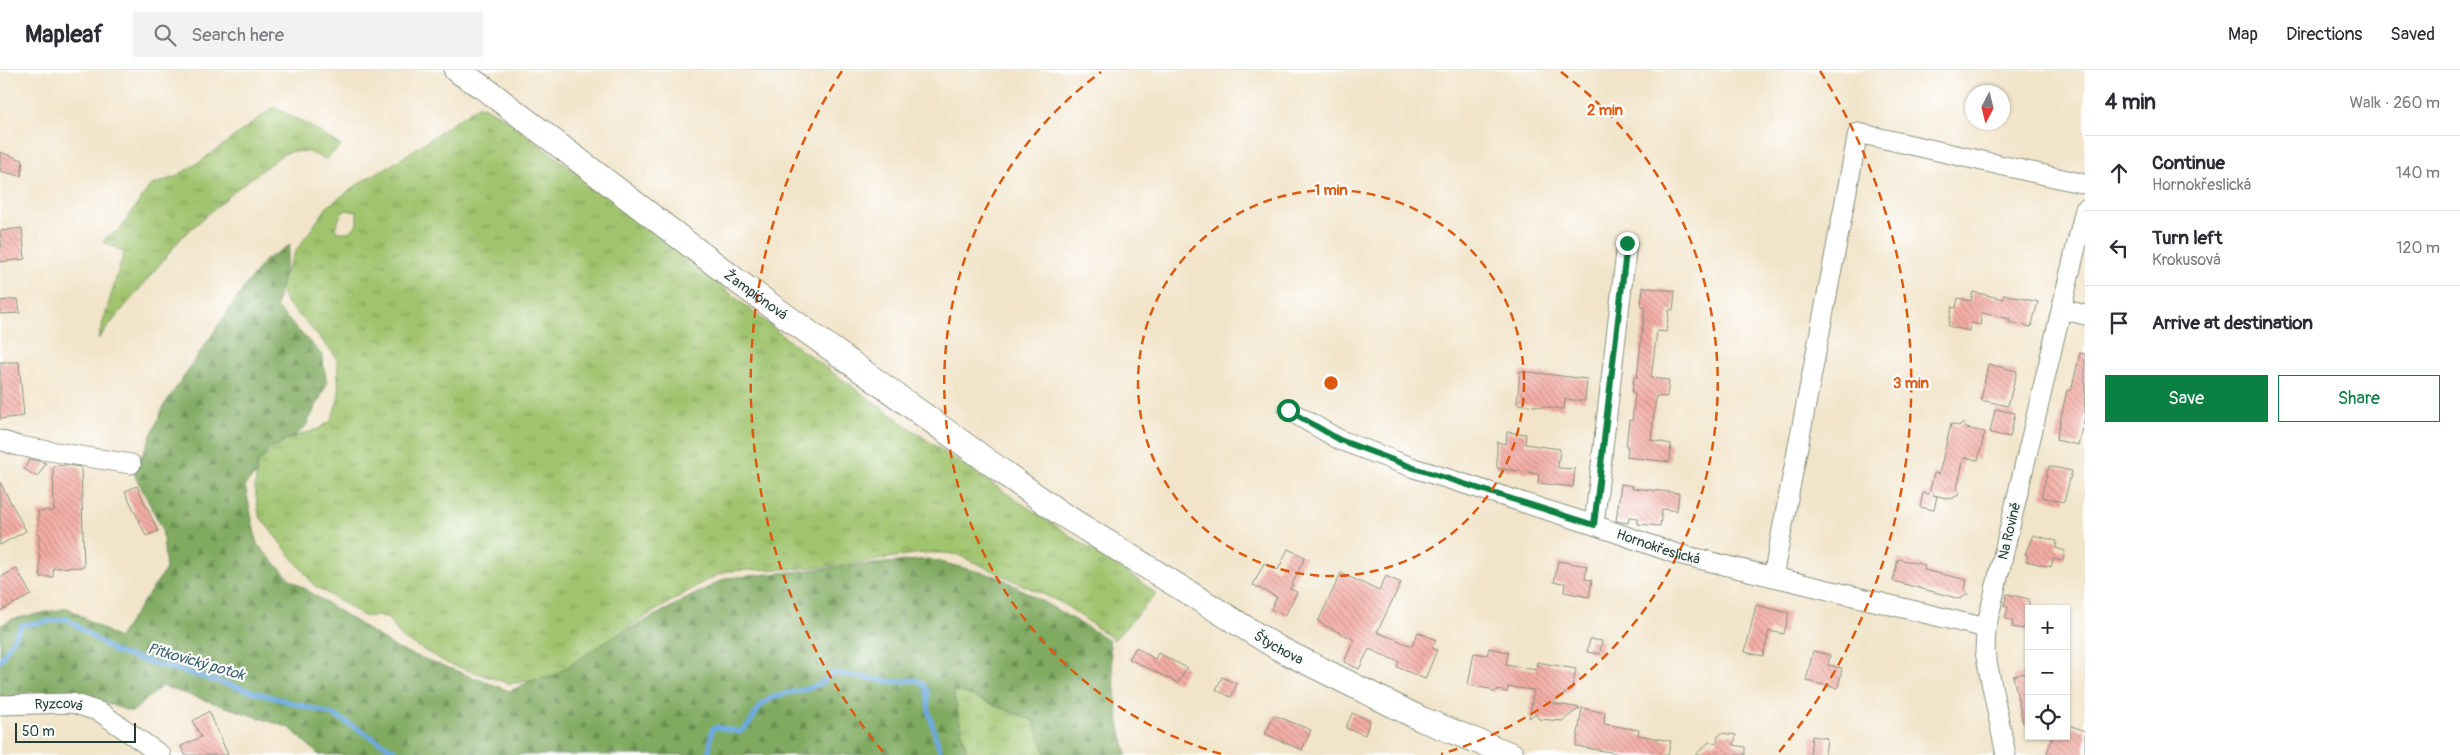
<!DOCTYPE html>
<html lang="en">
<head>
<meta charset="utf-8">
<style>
	:root { --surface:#fff; --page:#f2f2f3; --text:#2b2b33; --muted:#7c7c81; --line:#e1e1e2; --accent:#0b8043 }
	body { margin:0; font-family:Pangolin,sans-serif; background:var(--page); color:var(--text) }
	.controls { position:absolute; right:15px; bottom:15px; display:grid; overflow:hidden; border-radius:0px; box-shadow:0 1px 4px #0004 }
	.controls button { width:45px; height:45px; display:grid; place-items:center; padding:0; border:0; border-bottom:1px solid var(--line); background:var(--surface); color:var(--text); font:25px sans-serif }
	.compass { position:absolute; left:1965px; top:15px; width:45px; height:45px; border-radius:50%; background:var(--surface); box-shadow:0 1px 4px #0004; rotate:187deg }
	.scale { position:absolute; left:15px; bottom:12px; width:121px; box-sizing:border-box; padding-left:5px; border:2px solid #1f3d34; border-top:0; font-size:14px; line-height:18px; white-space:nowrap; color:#1f3d34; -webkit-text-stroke:4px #fff; paint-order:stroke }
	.stop { position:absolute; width:15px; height:15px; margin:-11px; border:4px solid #0b8043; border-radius:50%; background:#fff }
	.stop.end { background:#0b8043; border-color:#fff; box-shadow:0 1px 5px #0008 }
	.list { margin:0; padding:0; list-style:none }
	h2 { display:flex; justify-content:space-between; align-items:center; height:65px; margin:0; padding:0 20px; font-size:21px }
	h2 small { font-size:16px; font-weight:400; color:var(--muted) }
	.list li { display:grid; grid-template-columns:32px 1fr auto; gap:15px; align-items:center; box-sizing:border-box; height:75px; padding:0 20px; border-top:1px solid var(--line) }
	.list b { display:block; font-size:19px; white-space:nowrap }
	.list p { margin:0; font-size:16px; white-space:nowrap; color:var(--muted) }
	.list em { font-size:16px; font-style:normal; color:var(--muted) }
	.actions { display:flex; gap:10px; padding:15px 20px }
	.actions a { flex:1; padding:11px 0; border:1px solid var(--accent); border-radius:0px; text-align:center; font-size:18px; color:var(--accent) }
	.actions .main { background:var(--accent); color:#fff }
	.icon { flex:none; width:28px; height:28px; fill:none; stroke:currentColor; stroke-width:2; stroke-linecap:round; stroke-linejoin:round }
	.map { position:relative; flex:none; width:2085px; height:685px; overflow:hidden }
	header { display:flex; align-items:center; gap:30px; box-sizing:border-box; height:70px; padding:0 25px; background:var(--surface); border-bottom:1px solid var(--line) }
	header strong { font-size:24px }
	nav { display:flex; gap:28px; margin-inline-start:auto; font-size:18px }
	.search { width:350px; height:45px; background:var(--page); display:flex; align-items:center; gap:12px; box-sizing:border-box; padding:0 18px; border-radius:0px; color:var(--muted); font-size:19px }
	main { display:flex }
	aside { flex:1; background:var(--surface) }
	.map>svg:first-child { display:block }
	.grass { fill:url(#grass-tufts); stroke:#608051; fill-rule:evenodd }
	.forest { fill:url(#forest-firs); stroke:#50744a }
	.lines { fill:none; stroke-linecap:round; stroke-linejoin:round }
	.stream { stroke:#6caadf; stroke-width:5 }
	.building { fill:url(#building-back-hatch) }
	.minor-casing { stroke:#88907e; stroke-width:21 }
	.tertiary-casing { stroke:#88907e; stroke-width:26 }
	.minor { stroke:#fff; stroke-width:19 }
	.tertiary { stroke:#fff; stroke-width:24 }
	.route { stroke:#0b8043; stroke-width:6 }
	.ring { fill:none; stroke:#de580e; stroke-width:2.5; stroke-dasharray:9 6 }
	.labels { text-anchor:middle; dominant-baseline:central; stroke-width:4.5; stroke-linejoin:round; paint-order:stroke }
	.street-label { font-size:14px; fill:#1f3d34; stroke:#fff }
	.water-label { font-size:15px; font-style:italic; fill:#3a6370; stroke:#fff }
	.centre { fill:#de580e; stroke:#fff; stroke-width:2.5 }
	.ring-label { font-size:15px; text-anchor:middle; font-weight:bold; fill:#de580e; stroke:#fff; stroke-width:4.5; stroke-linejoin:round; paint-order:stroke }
</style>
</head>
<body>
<header>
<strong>Mapleaf</strong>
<div class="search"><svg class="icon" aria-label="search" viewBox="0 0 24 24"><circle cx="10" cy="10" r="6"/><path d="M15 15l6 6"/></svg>Search here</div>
<nav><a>Map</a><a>Directions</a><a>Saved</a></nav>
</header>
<main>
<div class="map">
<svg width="2085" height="685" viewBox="0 0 2085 685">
	<defs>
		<pattern id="grass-tufts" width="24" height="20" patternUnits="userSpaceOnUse" patternTransform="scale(1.25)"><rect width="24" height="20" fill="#a0c46e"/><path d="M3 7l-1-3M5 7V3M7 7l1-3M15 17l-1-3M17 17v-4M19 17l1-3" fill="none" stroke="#82a05b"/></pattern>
		<pattern id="forest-firs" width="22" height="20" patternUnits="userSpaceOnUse" patternTransform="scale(1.25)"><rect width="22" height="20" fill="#80aa61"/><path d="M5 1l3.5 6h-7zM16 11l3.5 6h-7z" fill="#688c51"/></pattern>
		<pattern id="building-back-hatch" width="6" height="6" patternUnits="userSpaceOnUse" patternTransform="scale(1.25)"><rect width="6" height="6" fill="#f4ada5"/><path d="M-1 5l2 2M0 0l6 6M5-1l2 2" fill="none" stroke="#c58e87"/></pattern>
	</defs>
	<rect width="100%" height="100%" fill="#fff"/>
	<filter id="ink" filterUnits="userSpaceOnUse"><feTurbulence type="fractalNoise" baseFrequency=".02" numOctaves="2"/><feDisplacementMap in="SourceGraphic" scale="10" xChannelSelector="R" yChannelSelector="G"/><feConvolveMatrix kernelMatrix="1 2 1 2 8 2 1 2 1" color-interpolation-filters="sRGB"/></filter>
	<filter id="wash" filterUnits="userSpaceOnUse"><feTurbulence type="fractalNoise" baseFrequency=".0096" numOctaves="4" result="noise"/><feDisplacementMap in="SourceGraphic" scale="20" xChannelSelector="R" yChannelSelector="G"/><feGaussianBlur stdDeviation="1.12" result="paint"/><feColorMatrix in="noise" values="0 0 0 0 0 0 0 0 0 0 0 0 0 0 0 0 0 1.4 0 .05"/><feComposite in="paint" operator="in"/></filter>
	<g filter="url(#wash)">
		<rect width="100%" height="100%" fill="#f1e4c9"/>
		<!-- grass -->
		<path class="grass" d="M 478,36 L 485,37 L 503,47 L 624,138 L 793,274 L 938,378 L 1148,517 L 1156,524 L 1114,570 L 1064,534 L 958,485 C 922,478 891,489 856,494 C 813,499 770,499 727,501 L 707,510 L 640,550 L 552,607 L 510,614 L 449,594 L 402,568 L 387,547 L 364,546 L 315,516 L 259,446 L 255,419 L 257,393 L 285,370 L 318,359 L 331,351 L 339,326 L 337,288 L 306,252 L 287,234 L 281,220 L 283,206 L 296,181 L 327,137 L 364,110 L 398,91 ZM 346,140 L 357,142 L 357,154 L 350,162 L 338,162 L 335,158 L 341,144 Z
			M 274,37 L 312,57 L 341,76 L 326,89 L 308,82 L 293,81 L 283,84 L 237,119 L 183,166 L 98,269 L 124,182 L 103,172 L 107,167 L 119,161 L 150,116 L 175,107 L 204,89 Z
			M 953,621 L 965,623 L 1034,651 L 1046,685 L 967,685 Z"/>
		<!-- forest -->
		<path class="forest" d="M 290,175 L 276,237 L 322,285 L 327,314 L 306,356 L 295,366 L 285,370 L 270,380 L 257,393 L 256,404 L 245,415 L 257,474 L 290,509 L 398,579 L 510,621 L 531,611 L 552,607 L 608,570 L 726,508 L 928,489 L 1000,507 L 1109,570 L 1119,653 L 1127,685 L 1046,685 L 1034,651 L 965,623 L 953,621 L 967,685 L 319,685 L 290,658 L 162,616 L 132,642 L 96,630 L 0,631 L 0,556 L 12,549 L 68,538 L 118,568 L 166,499 L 162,458 L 134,404 L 165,334 L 243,219 L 265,190 Z"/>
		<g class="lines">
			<!-- stream -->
			<path class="stream" d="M 0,591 L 22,555 L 67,549 L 115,582 L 334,645 L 402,685
				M 706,685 L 709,682 L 712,659 L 717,657 L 739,662 C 754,654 754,641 764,633 C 778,622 799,623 815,616 C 822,613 828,607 834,603 L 894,612 L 917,610 L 924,615 L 927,620 L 929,643 L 941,685"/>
		</g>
		<g id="blocks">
			<!-- building -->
			<path class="building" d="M 0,82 L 23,90 L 21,106 L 0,101 Z
				M 22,158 L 25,189 L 0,192 L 0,177 L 2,177 L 0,161 Z
				M 1643,217 L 1675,221 L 1673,240 L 1669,240 L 1666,262 L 1657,261 L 1651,308 L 1669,310 L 1667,327 L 1656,326 L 1651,370 L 1671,374 L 1670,392 L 1627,387 L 1628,377 L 1626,377 L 1629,350 L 1632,351 L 1635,324 L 1632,323 L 1634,307 L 1637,307 L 1645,237 L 1641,237 Z
				M 1973,222 L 2003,229 L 2004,224 L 2038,232 L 2031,257 L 2009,252 L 2010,249 L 1982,243 L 1980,255 L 1971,253 L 1969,261 L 1948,256 L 1952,237 L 1956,238 L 1958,228 L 1971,231 Z
				M 18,229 L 20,243 L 0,244 L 0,231 Z
				M 2080,283 L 2085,284 L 2085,346 L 2078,375 L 2056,370 L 2067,320 L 2071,321 Z
				M 0,292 L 19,292 L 24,346 L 0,349 Z
				M 1988,294 L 2017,301 L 2008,336 L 1981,330 Z
				M 1520,301 L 1587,309 L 1585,331 L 1565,329 L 1564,339 L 1517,334 Z
				M 1995,339 L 2015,343 L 2010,367 L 1990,363 Z
				M 1963,353 L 1966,358 L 1985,362 L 1978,390 L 1964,387 L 1957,419 L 1960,424 L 1951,429 L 1933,425 L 1937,426 L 1934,440 L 1920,437 L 1923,423 L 1929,424 L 1934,403 L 1939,404 L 1951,354 L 1958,356 Z
				M 1507,362 L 1526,364 L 1525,374 L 1560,379 L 1558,398 L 1575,399 L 1573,417 L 1538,413 L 1539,404 L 1497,398 L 1497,372 L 1506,374 Z
				M 30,389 L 46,393 L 37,407 L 24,399 Z
				M 67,395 L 81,397 L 84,497 L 53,498 L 53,507 L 40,507 L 38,441 L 54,441 L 53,396 Z
				M 2049,396 L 2072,401 L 2064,432 L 2041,427 Z
				M 0,412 L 26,461 L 0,475 Z
				M 1621,414 L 1633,416 L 1632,418 L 1679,423 L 1677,441 L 1662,439 L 1660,456 L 1638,454 L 1638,448 L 1629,447 L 1628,453 L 1616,451 Z
				M 137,416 L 158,461 L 146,466 L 125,421 Z
				M 2033,465 L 2057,471 L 2056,478 L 2065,481 L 2063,491 L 2053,489 L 2051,497 L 2026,491 L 2028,485 L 2025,484 Z
				M 1288,479 L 1305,487 L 1290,519 L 1297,522 L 1285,546 L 1271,539 L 1277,527 L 1253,515 L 1264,493 L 1278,500 Z
				M 1898,489 L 1925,495 L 1924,500 L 1967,510 L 1965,520 L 1968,524 L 1960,529 L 1893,511 Z
				M 1558,491 L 1587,496 L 1585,509 L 1592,510 L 1589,527 L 1564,522 L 1565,513 L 1554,512 Z
				M 17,499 L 31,525 L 0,541 L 0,507 Z
				M 1341,503 L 1379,521 L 1386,506 L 1401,513 L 1377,562 L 1412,576 L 1418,562 L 1436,570 L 1432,578 L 1437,580 L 1425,609 L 1397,597 L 1399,592 L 1369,579 L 1359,599 L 1344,592 L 1354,570 L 1318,552 Z
				M 2007,524 L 2029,529 L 2029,560 L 2012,557 L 2013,551 L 2005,549 L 2008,537 L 2004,536 Z
				M 1756,535 L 1789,543 L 1784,564 L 1769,561 L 1763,586 L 1745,582 Z
				M 1590,569 L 1602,571 L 1600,584 L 1587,582 Z
				M 1136,577 L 1155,589 L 1158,583 L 1187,598 L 1178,613 L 1129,589 Z
				M 1489,578 L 1508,582 L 1506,595 L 1536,600 L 1537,592 L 1576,599 L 1572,619 L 1552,633 L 1580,638 L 1562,651 L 1539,649 L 1535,644 L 1529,648 L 1534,620 L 1508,617 L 1507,622 L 1497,620 L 1493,623 L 1490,619 L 1468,615 L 1474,583 L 1487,585 Z
				M 1813,581 L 1830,585 L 1828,595 L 1842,598 L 1838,618 L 1806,611 Z
				M 2029,602 L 2029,652 L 2023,653 L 2013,606 Z
				M 1222,607 L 1237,614 L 1231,627 L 1216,620 Z
				M 1582,638 L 1605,643 L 1604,654 L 1639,660 L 1638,665 L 1671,671 L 1668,685 L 1626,685 L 1576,676 Z
				M 209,641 L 228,685 L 185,685 L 181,676 L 201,667 L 193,651 Z
				M 1352,643 L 1370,650 L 1365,665 L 1346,658 Z
				M 1274,645 L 1311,660 L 1302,680 L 1265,664 Z
				M 2066,654 L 2085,661 L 2085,685 L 2054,685 L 2047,683 L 2053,666 L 2066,666 Z
				M 1722,663 L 1736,665 L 1734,675 L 1745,677 L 1745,685 L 1695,685 L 1709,672 L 1717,673 L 1718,666 Z
				M 1812,666 L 1827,668 L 1825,685 L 1810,685 Z"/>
		</g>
	</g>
	<g filter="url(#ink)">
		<use href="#blocks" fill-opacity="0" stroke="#88907e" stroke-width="1"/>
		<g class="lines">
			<!-- minor casing -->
			<g class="minor-casing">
				<g id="minor">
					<path d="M 2062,239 L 2085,245"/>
					<path id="s1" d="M 1288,340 L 1340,370 L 1414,398 L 1594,455 L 1674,483 L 1986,558"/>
					<path d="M 0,370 L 18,376 L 131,394"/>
					<path d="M 1594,455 L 1627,173"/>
					<path d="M 1773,507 L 1858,63 L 2085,114"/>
					<path id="s2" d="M 0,635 L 72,633 L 100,642 L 161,685"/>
					<path id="s3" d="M 2006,685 L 1985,582 L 1986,558 L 2085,139"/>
				</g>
			</g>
			<!-- tertiary casing -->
			<g class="tertiary-casing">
				<g id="tertiary">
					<path id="s4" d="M 456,0 L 484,18 L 737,211 L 1060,443 L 1278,578 L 1421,649 L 1512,685"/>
				</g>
			</g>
			<!-- minor -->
			<use href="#minor" class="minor"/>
			<!-- tertiary -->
			<use href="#tertiary" class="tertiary"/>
		</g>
	</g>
	<g class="lines" filter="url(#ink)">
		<!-- route -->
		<path class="route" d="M 1288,340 L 1340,370 L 1414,398 L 1594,455 L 1627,173"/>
	</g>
	<!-- distance rings -->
	<g class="ring">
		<circle cx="1331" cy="313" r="193"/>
		<path d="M1221 684A387 387 0 0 1 1101 2M1561 2A387 387 0 0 1 1441 684"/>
		<path d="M883 682A580 580 0 0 1 842 1M1820 1A580 580 0 0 1 1779 682"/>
	</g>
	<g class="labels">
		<!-- street labels -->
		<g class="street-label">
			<text stroke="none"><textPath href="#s4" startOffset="375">Žampiónová</textPath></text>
			<text stroke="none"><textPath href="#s3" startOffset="229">Na Rovině</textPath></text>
			<text stroke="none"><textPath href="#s1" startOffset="396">Hornokřeslická</textPath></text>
			<text stroke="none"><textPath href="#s4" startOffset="1006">Štychova</textPath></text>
			<text stroke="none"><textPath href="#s2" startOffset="59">Ryzcová</textPath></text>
		</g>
		<!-- water labels -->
		<g class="water-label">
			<text transform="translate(196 592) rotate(16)">Pitkovický potok</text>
		</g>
	</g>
	<circle cx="1331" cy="313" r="8" class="centre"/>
	<g class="ring-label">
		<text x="1605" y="45">2 min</text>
		<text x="1331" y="125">1 min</text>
		<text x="1911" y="318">3 min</text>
	</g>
</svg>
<div class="controls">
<button>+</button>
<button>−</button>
<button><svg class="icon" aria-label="locate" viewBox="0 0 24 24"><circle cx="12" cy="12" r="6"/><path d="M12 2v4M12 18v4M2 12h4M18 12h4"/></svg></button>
</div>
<svg class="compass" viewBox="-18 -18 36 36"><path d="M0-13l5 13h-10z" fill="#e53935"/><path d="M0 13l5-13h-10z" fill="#7c7c81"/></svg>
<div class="scale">50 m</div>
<div class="stop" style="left:1288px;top:340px"></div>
<div class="stop end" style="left:1627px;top:173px"></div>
</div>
<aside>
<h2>4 min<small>Walk · 260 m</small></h2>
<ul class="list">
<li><svg class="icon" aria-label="ahead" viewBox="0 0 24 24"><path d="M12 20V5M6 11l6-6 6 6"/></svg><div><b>Continue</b><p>Hornokřeslická</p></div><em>140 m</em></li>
<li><svg class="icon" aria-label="left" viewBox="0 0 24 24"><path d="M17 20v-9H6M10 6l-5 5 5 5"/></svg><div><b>Turn left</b><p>Krokusová</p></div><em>120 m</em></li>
<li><svg class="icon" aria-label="arrive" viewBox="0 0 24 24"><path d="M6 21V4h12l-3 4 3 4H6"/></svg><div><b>Arrive at destination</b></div></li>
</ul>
<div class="actions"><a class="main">Save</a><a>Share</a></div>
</aside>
</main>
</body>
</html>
